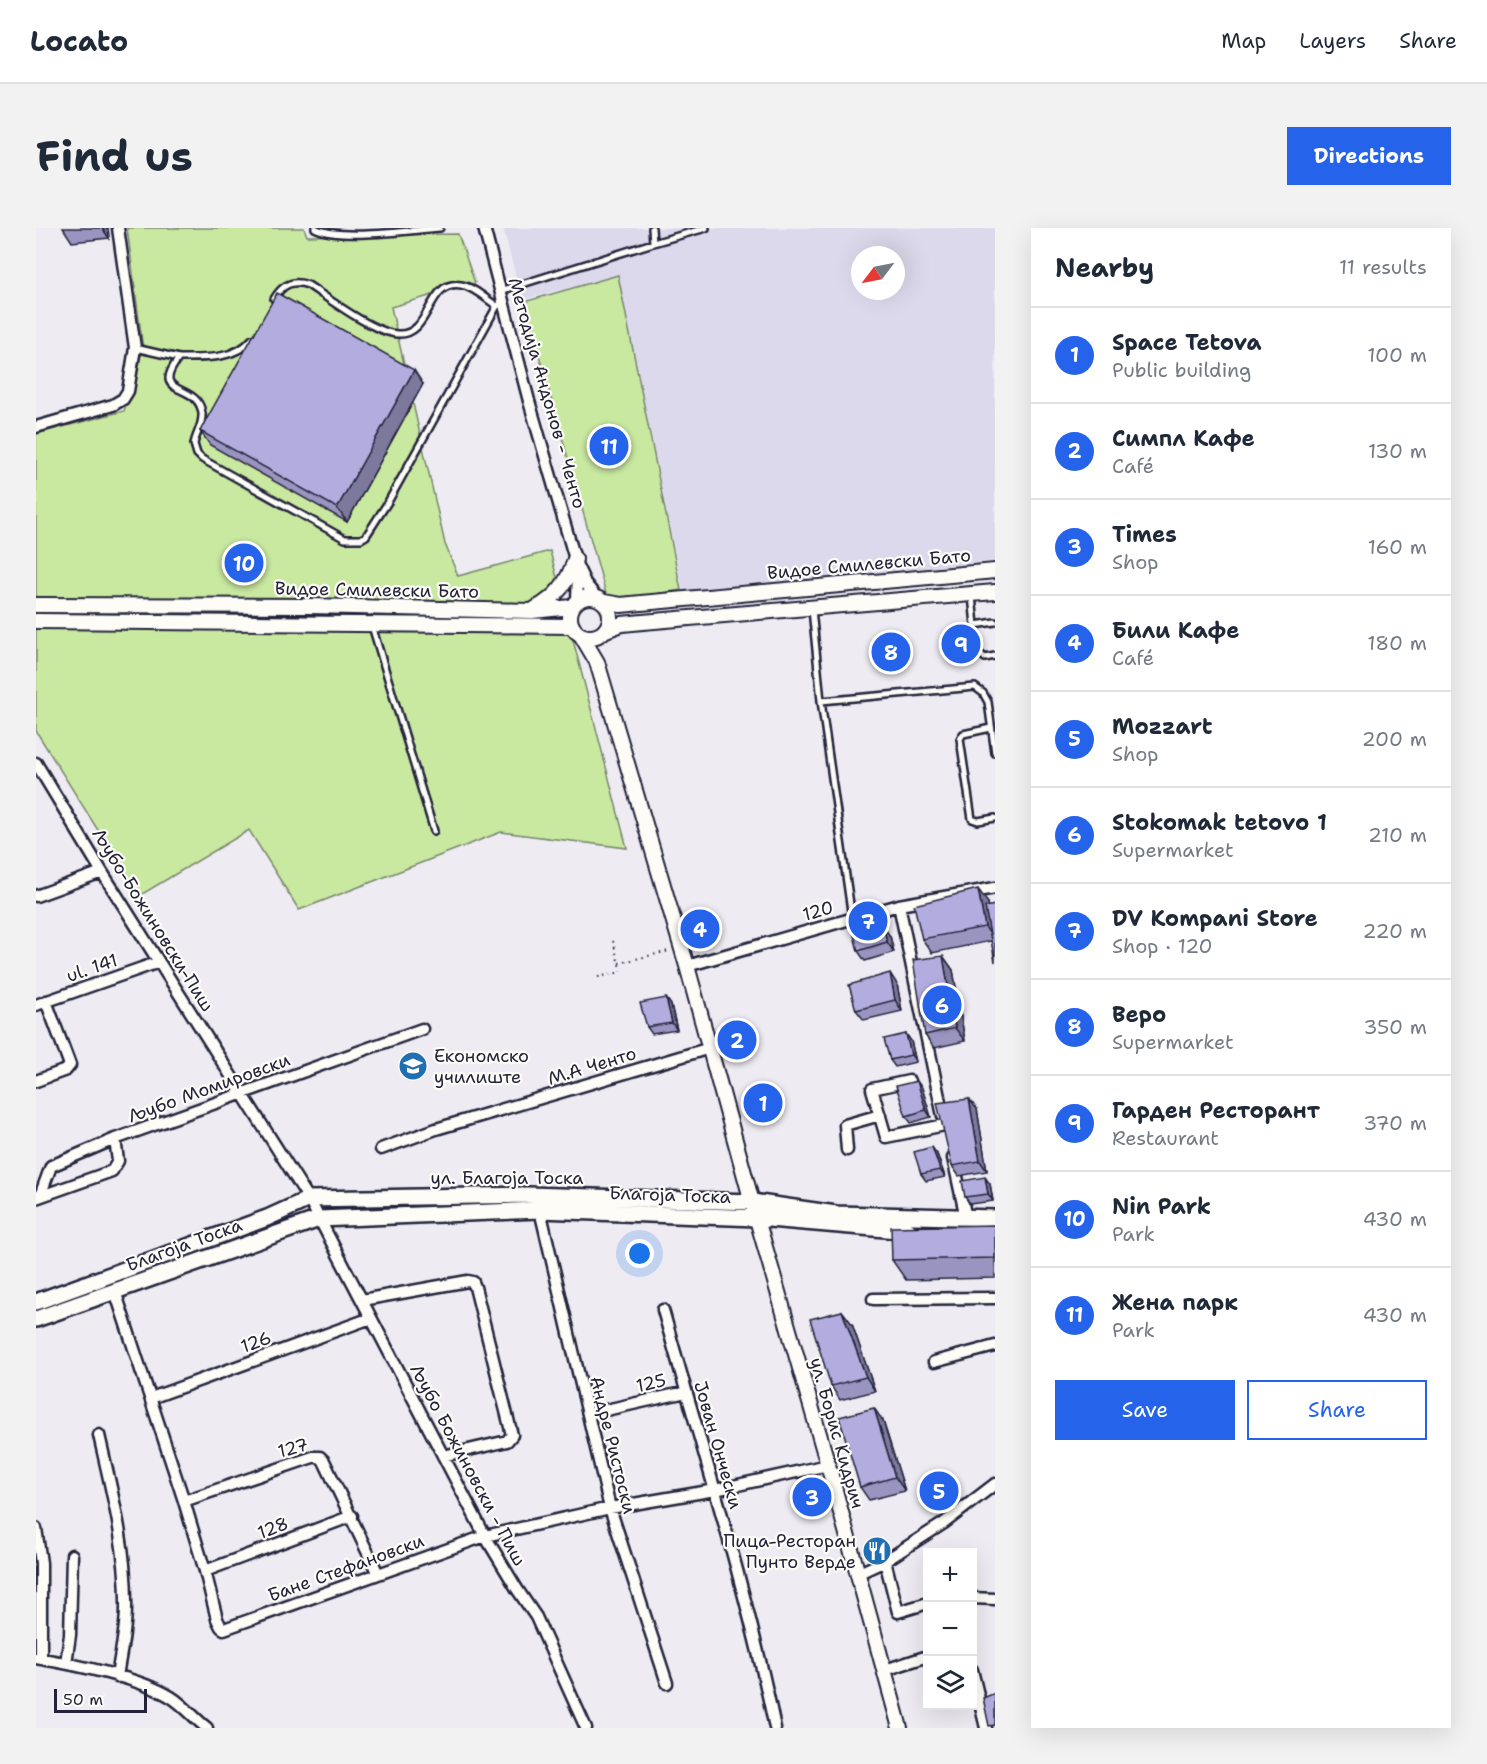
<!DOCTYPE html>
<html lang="en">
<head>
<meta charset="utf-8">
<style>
	:root { --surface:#fff; --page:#f2f2f3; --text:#1f2937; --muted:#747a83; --line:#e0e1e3; --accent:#2563eb }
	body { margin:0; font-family:"Shantell Sans",sans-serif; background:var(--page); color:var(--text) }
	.controls { position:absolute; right:18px; bottom:18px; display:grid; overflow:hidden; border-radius:0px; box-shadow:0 6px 24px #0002 }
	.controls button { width:54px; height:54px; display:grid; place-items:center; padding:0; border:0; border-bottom:2px solid var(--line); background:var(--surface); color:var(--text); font:30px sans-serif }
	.compass { position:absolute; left:815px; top:18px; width:54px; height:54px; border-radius:50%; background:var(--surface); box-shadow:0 6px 24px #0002; rotate:238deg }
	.scale { position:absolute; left:18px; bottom:15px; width:93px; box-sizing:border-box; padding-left:6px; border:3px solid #22223b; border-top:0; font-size:16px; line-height:21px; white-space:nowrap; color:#22223b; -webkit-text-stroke:4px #fdfcf7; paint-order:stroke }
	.you { position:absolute; left:604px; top:1026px; width:21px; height:21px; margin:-15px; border:4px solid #fff; border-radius:50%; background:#1a73e8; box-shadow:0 0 0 9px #1a73e833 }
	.badge { display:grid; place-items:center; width:39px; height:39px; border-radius:50%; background:var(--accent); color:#fff; font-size:20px; font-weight:700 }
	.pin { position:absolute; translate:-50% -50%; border:3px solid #fff; box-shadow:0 2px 6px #0006 }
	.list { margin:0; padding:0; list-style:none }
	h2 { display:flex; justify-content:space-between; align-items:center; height:78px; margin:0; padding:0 24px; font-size:26px }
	h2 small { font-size:20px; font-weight:400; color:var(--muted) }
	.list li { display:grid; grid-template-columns:39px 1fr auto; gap:18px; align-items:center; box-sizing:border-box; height:96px; padding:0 24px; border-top:2px solid var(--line) }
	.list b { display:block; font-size:22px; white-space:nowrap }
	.list p { margin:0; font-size:20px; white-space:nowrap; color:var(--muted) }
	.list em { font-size:20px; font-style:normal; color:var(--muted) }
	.actions { display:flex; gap:12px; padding:18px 24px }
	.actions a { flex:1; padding:14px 0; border:2px solid var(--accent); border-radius:0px; text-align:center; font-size:21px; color:var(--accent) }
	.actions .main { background:var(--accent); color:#fff }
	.icon { flex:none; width:33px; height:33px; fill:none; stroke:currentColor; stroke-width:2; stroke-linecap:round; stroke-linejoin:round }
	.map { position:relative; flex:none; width:959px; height:1500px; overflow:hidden; border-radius:0px }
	header { display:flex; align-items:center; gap:36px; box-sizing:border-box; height:84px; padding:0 30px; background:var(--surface); border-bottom:2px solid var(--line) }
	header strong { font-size:28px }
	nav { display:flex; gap:33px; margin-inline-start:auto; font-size:21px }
	.intro { display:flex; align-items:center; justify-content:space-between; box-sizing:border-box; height:144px; padding:0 36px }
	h1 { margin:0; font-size:42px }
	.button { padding:15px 27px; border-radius:0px; background:var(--accent); color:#fff; font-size:21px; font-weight:700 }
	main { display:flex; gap:36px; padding:0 36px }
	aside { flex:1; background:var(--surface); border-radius:0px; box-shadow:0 6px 24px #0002 }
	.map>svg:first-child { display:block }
	.built { fill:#dcd9ec; fill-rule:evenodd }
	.green { fill:#c9e8a0; stroke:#76856e; stroke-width:1.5 }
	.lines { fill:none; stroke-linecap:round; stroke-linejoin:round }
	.service-casing { stroke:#22223b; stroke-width:10 }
	.minor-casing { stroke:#22223b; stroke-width:15 }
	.tertiary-casing { stroke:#22223b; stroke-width:18 }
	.secondary-casing { stroke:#22223b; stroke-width:20 }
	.path { stroke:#22223b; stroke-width:2; stroke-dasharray:1.5 4.5; stroke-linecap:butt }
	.service { stroke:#fdfcf7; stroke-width:5 }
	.minor { stroke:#fdfcf7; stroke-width:10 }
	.tertiary { stroke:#fdfcf7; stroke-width:14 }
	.secondary { stroke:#fdfcf7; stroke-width:15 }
	.wall { fill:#9a95c0; stroke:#22223b; stroke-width:1.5 }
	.shaded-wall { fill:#7d799c; stroke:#22223b; stroke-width:1.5 }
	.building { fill:#b3addf; stroke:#22223b; stroke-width:1.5 }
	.labels { text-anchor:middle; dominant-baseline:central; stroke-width:4.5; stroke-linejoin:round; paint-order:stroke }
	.street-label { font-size:18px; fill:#22223b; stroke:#fdfcf7 }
	.poi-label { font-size:18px; fill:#22223b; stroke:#fdfcf7; text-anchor:start }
</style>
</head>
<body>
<header>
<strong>Locato</strong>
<nav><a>Map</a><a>Layers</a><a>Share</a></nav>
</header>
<div class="intro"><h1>Find us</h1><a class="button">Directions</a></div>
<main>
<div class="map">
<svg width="959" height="1500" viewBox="0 0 959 1500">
	<rect width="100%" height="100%" fill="#eeecf2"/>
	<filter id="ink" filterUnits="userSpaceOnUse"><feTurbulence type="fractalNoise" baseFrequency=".0167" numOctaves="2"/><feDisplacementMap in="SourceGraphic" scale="12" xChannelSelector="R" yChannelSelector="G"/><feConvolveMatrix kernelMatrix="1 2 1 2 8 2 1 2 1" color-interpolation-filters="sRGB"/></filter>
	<g filter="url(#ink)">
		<!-- built -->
		<path class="built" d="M 467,0 L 959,0 L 959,333 L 647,364 L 582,47 L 486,72 ZM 824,27 L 860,27 L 860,63 L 824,63 Z"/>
		<!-- green -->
		<path class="green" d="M 91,0 L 268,0 L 271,8 L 422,6 L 439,55 L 355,79 L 409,316 L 422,348 L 514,323 L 591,620 L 465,604 L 263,682 L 213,602 L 103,668 L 0,503 L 0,206 L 88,183 L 107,121 Z
			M 582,47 L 645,362 L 572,373 L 488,74 Z"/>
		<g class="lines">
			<!-- service casing -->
			<g class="service-casing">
				<path id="service" d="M 279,0 C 303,13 375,2 404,0
					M 616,0 L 617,15
					M 464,63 L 617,15 L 670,0
					M 238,71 C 246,57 256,51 272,57 C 293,71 337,104 361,106 C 396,109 390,51 425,57 C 438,59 450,71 461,78
					M 99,120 L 143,130 C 112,170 162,153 166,185 C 167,197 160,205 158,216 L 161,226 L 166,231 L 309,311 L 325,311 L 330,308 L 352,274 L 461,78 L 466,75
					M 143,130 C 168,130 199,132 216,111
					M 936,368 L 939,397
					M 776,381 L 785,473 L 816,690
					M 959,394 L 939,397 L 942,424 L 949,430 L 959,428
					M 336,398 L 398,603
					M 785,473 L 939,459 L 947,465 L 952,474 L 959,525
					M 955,500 L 927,506 L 924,511 L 936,591 L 942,593 L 959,590"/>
			</g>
			<!-- minor casing -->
			<g class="minor-casing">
				<path id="minor" d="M 448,0 L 493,173 L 541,338 L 549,355 L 560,369
					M 0,199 L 77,177 L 87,171 L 92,163 L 99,120 L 82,0
					M 541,374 L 542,345
					M 0,535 L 66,644 L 273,971 L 449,1308 L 481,1361 L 500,1389 L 550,1500
					M 0,668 L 66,644
					M 863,677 L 907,888
					M 651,738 L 863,677 L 959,660
					M 0,777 L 123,734
					M 0,853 L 30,842 L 34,837 L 10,773
					M 873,853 L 836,861 L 850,909 L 909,897
					M 345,921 L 400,901 L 674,820
					M 811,922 L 809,897 L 844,887
					M 917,930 L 930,990
					M 4,968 L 15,938 L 79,911
					M 0,970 L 76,943 L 82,933 L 79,911 L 386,801
					M 504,982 L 574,1280 L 631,1455
					M 79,1063 L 148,1273 L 169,1343 L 181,1391 L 185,1399 L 188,1401 L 449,1308 L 574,1280 L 679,1262 L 792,1237
					M 837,1071 L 959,1070
					M 326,1072 L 432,1053 L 437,1054 L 439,1059 L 476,1207 L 471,1213 L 407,1228
					M 627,1082 C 666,1221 710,1359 739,1500
					M 898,1134 L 959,1118
					M 115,1170 L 335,1090
					M 552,1186 L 650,1164
					M 63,1207 C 76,1264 91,1321 90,1380 C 90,1403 84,1427 81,1449
					M 148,1273 L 277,1229 L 284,1229 L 288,1233 L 342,1346
					M 0,1300 L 5,1335 L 5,1430
					M 849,1333 L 862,1384 L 892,1375
					M 169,1343 L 316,1288
					M 821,1346 L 849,1333 L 908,1295 L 959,1256
					M 936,1370 L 959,1371
					M 0,1430 C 37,1436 104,1450 135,1469 C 148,1477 159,1491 171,1500
					M 30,1435 L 34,1407 L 36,1327
					M 849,1442 L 892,1428
					M 936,1442 L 950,1500"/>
			</g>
			<!-- tertiary casing -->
			<g class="tertiary-casing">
				<path id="tertiary" d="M534 389a20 20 0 1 1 40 0a20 20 0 1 1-40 0Z
					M 568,374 L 585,377 L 605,375 L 959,343
					M 0,377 L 273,378 L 496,383 L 536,379
					M 499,381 C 521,369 532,354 539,331
					M 0,393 L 536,398
					M 570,402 L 586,396 L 607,394 L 959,364
					M 545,407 L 561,434 L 651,738 L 716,974 L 792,1237 L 864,1500"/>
			</g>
			<!-- secondary casing -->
			<g class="secondary-casing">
				<path id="secondary" d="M 0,1074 L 231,990 L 273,971 L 492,967 L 716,974 L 800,986 L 959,990
					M 0,1091 L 283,991 L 504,982 L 721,990 L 873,1003"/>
			</g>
			<!-- path -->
			<path class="path" d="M 583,735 L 633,723
				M 562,749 L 585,744 L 576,709"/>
			<!-- service -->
			<use href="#service" class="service"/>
			<!-- minor -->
			<use href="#minor" class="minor"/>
			<!-- tertiary -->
			<use href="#tertiary" class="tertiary"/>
			<!-- secondary -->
			<use href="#secondary" class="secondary"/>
		</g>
		<!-- wall -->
		<path class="wall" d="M 27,0 L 72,0 L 73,10 L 36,14 Z
			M 387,156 L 311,294 L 174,217 L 164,203 Z
			M 952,675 L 955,713 L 896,725 L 886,711 Z
			M 835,689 L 843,699 L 854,708 L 858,724 L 829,733 L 822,723 Z
			M 907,728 L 917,742 L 929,813 L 898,820 L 889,807 Z
			M 861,756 L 866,783 L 828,792 L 820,782 Z
			M 630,770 L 635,777 L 641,802 L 616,806 L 611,799 Z
			M 870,806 L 875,813 L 880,834 L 859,839 L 854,832 Z
			M 886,860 L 895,889 L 875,895 L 870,888 Z
			M 933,871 L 941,881 L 951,943 L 923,948 L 916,938 Z
			M 901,926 L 909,949 L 890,953 L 885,946 Z
			M 954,956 L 957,973 L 934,976 L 929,969 Z
			M 959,997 L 959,1050 L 870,1052 L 856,1032 Z
			M 806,1083 L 816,1096 L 839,1163 L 804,1172 L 795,1158 Z
			M 847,1193 L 869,1263 L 833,1272 L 824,1259 Z"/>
		<!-- shaded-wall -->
		<path class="shaded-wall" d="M 66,0 L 72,0 L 73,10 Z
			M 378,142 L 387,156 L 311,294 L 301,280 Z
			M 942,661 L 952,675 L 959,713 L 949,699 Z
			M 835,689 L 843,699 L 838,700 Z
			M 847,698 L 854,708 L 858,724 L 851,714 Z
			M 907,728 L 917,742 L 929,813 L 919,800 Z
			M 854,745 L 861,756 L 866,783 L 859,772 Z
			M 630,770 L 635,777 L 641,802 L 636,795 Z
			M 870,806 L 875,813 L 880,834 L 875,827 Z
			M 881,853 L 886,860 L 895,889 L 890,882 Z
			M 933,871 L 941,881 L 951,943 L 944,933 Z
			M 896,919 L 901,926 L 909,949 L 904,942 Z
			M 949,949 L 954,956 L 957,973 L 952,966 Z
			M 806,1083 L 816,1096 L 839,1163 L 830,1149 Z
			M 838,1180 L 847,1193 L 869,1263 L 859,1249 Z"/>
		<!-- building -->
		<path class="building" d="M 241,65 L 378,142 L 301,280 L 164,203 Z
			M 942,661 L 949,699 L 886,711 L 878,677 Z
			M 959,677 L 959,734 L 949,679 Z
			M 835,689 L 838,700 L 847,698 L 851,714 L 822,723 L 815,695 Z
			M 907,728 L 919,800 L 889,807 L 877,732 Z
			M 854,745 L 859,772 L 820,782 L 813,757 Z
			M 630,770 L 636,795 L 611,799 L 604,775 Z
			M 870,806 L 875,827 L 854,832 L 848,811 Z
			M 881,853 L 890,882 L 870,888 L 860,858 Z
			M 933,871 L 944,933 L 916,938 L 901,875 Z
			M 896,919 L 904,942 L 885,946 L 878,924 Z
			M 949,949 L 952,966 L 929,969 L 926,953 Z
			M 959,997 L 959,1030 L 856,1032 L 855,999 Z
			M 806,1083 L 830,1149 L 795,1158 L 774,1091 Z
			M 838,1180 L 859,1249 L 824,1259 L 803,1189 Z
			M 959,1465 L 959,1497 L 953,1498 L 947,1470 Z"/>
	</g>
	<!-- icons -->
	<defs>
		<g id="university-disc" transform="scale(1.5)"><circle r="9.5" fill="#1f6fb2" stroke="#fdfcf7"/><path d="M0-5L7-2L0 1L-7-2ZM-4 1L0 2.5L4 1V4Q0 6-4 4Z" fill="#fff"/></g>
		<g id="restaurant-disc" transform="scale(1.5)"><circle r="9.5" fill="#1f6fb2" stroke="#fdfcf7"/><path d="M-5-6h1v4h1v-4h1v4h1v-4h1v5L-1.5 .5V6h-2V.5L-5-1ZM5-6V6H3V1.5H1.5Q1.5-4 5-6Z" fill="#fff"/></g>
	</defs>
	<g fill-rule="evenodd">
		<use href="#university-disc" x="377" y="838"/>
		<use href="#restaurant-disc" x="841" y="1323"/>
	</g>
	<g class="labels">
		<!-- street labels -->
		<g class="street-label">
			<text transform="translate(511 165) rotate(74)">Методија Андонов - Ченто</text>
			<text transform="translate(833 336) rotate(-5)">Видое Смилевски Бато</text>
			<text transform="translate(341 362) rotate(1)">Видое Смилевски Бато</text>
			<text transform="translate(782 683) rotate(-16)">120</text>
			<text transform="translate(117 692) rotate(58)">Љубо-Божиновски-Пиш</text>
			<text transform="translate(56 740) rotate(-19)">ul. 141</text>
			<text transform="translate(556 838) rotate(-17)">М.А Ченто</text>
			<text transform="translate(173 860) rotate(-20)">Љубо Момировски</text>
			<text x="471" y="950">ул. Благоја Тоска</text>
			<text transform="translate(634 967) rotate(2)">Благоја Тоска</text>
			<text transform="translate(148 1017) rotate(-20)">Благоја Тоска</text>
			<text transform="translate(220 1114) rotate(-20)">126</text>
			<text transform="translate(615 1155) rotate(-13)">125</text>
			<text transform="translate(801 1205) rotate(74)">ул. Борис Кидрич</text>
			<text transform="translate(577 1217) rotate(76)">Андре Ристоски</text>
			<text transform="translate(682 1217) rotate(74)">Јован Ончески</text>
			<text transform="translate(257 1220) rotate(-15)">127</text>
			<text transform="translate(432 1237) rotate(62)">Љубо Божиновски - Пиш</text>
			<text transform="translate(237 1300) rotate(-21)">128</text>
			<text transform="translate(310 1340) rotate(-20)">Бане Стефановски</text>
		</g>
		<!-- poi labels -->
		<g class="poi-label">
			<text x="398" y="828">Економско<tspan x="398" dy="21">училиште</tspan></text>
			<text x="820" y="1313" text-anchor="end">Пица-Ресторан<tspan x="820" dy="21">Пунто Верде</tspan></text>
		</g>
	</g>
</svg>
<div class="controls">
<button>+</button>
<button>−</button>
<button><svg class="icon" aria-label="layers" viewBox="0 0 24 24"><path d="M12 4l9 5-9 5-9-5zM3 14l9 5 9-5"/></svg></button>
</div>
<svg class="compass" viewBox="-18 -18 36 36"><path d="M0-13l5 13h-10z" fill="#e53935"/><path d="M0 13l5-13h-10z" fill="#747a83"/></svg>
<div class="scale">50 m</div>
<div class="you"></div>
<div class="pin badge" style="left:727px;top:875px">1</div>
<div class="pin badge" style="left:701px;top:812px">2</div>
<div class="pin badge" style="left:776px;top:1269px">3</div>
<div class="pin badge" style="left:664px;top:701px">4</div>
<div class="pin badge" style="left:903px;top:1263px">5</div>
<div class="pin badge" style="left:906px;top:777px">6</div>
<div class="pin badge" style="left:832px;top:693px">7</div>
<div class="pin badge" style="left:855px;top:424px">8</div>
<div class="pin badge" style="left:925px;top:416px">9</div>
<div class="pin badge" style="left:208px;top:335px">10</div>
<div class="pin badge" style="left:573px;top:218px">11</div>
</div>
<aside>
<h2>Nearby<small>11 results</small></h2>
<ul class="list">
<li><span class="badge">1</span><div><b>Space Tetova</b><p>Public building</p></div><em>100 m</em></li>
<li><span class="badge">2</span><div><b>Симпл Кафе</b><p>Café</p></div><em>130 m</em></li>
<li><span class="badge">3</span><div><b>Times</b><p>Shop</p></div><em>160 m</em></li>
<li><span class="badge">4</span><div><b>Били Кафе</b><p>Café</p></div><em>180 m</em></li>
<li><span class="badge">5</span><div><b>Mozzart</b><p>Shop</p></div><em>200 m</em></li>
<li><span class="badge">6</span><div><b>Stokomak tetovo 1</b><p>Supermarket</p></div><em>210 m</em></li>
<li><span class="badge">7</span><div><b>DV Kompani Store</b><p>Shop · 120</p></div><em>220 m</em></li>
<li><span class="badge">8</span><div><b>Веро</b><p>Supermarket</p></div><em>350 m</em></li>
<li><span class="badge">9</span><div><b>Гарден Ресторант</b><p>Restaurant</p></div><em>370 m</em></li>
<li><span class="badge">10</span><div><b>Nin Park</b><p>Park</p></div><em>430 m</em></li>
<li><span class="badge">11</span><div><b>Жена парк</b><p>Park</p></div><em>430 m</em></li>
</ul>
<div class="actions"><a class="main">Save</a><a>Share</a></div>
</aside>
</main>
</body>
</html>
